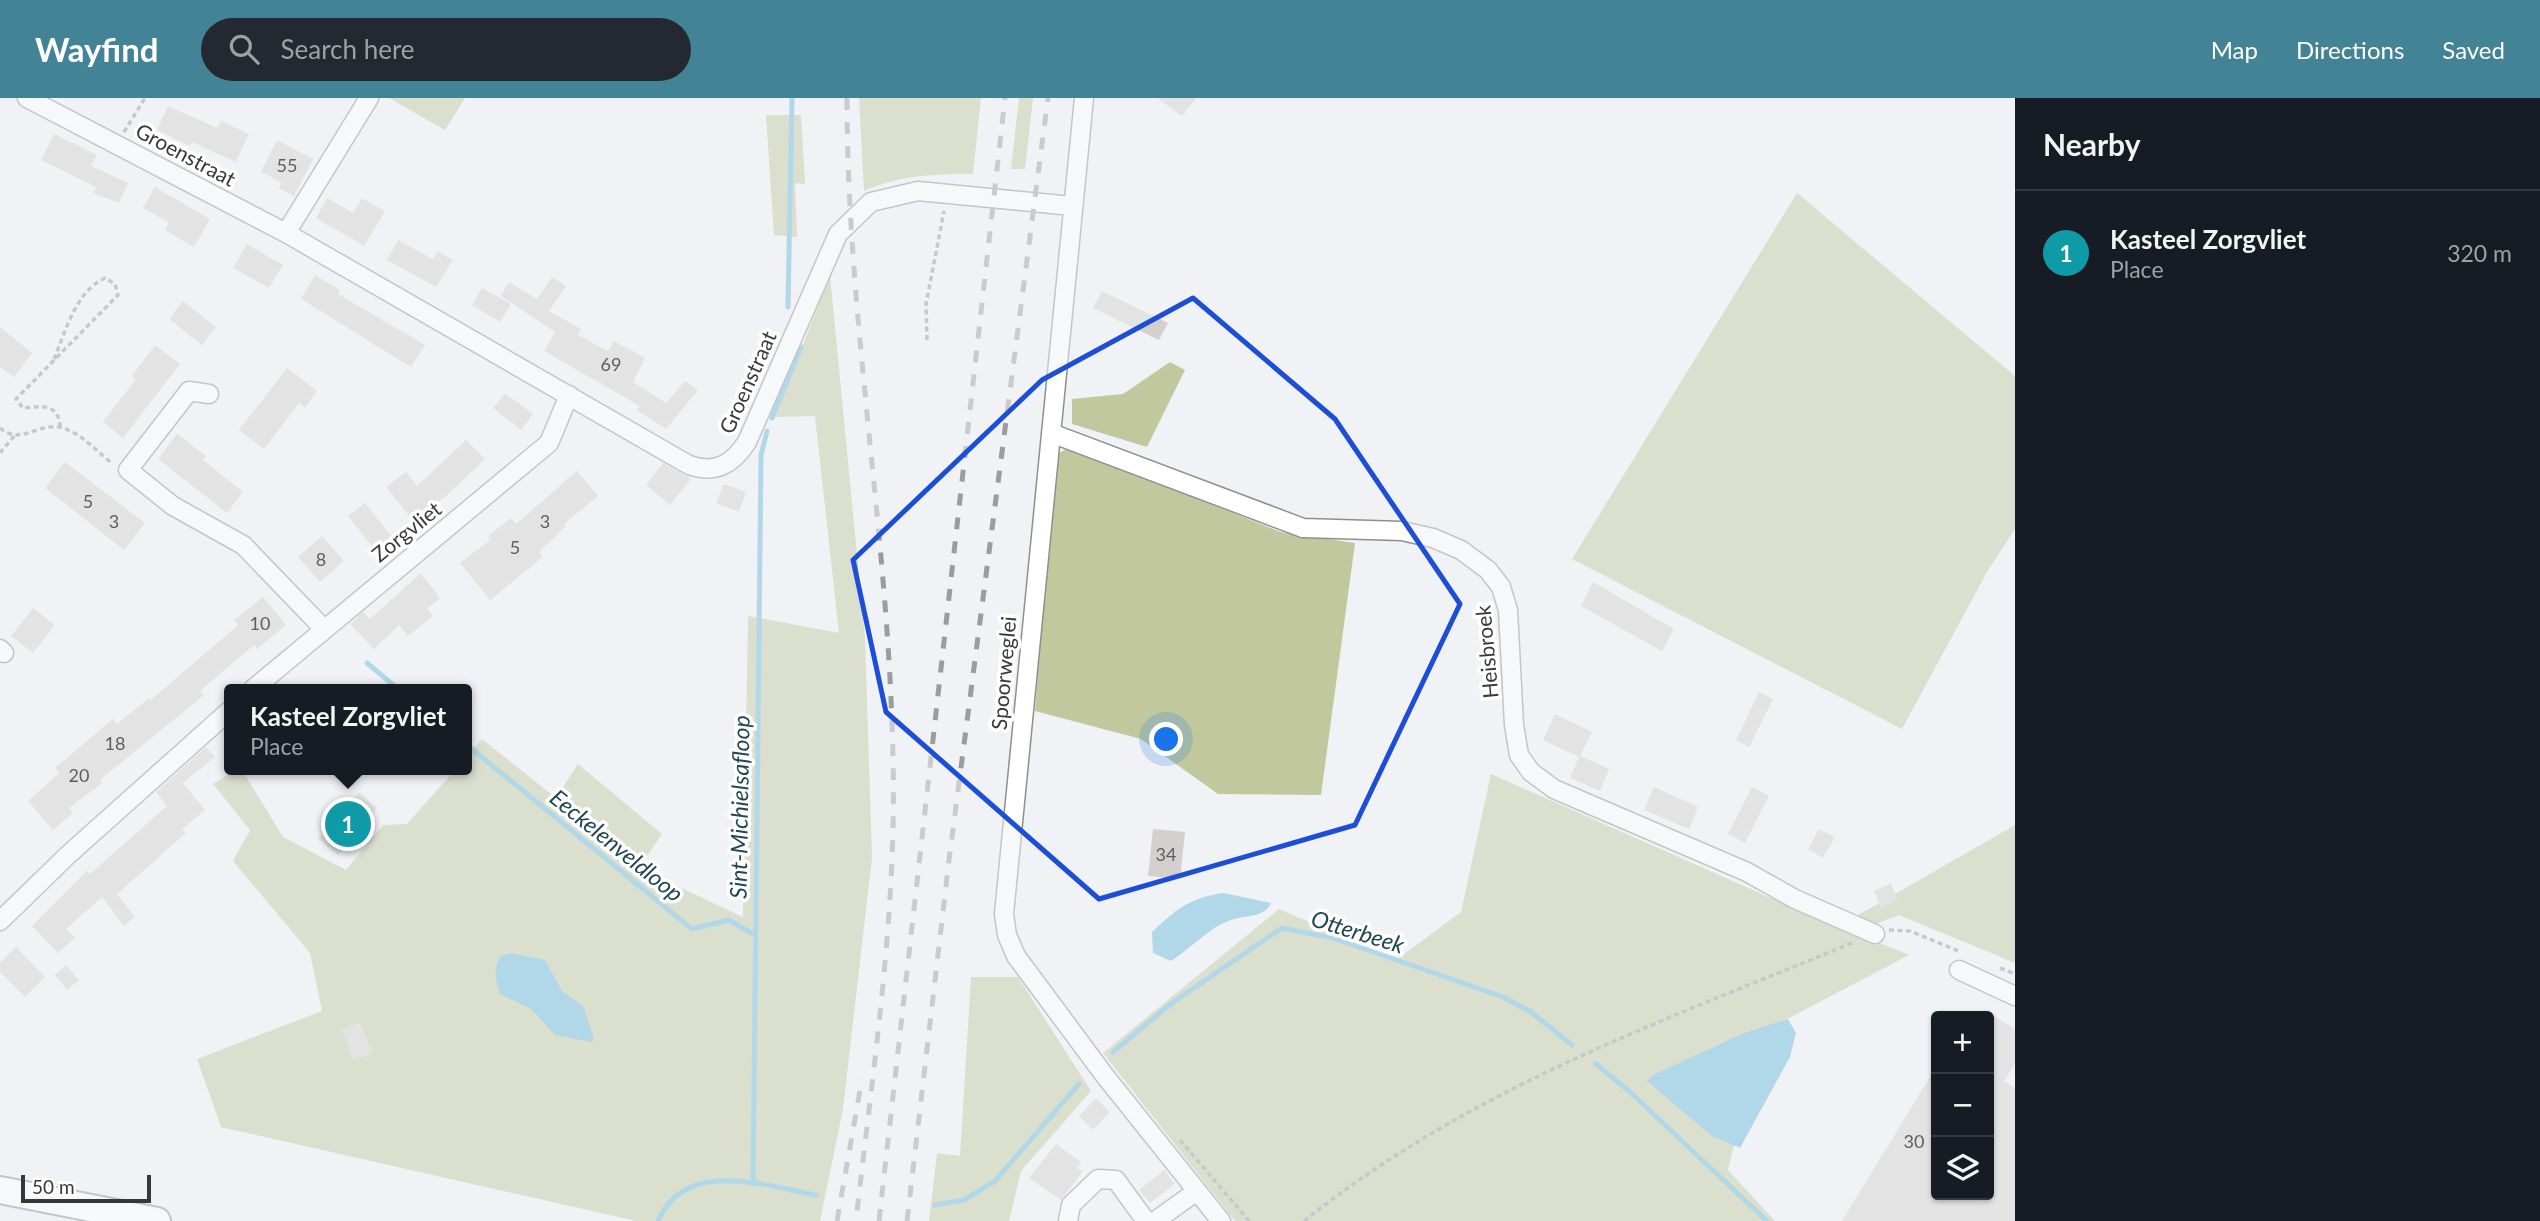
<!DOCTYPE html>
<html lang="en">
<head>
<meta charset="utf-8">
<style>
	:root { --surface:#171b24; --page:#242831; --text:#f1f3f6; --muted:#9ea1a6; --line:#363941; --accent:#428495 }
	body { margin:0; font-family:Lato,sans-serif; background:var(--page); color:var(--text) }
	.controls { position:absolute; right:21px; bottom:21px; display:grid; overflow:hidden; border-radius:7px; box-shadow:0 2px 5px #0004 }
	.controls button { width:63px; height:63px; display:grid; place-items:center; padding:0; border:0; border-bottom:2px solid var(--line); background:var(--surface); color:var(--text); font:35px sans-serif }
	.scale { position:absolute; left:21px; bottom:18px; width:130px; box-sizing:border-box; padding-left:7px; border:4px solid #38383a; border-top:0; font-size:19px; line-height:24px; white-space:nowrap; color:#38383a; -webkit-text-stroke:5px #fff; paint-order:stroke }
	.you { position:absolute; left:1167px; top:642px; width:24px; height:24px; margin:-18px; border:5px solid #fff; border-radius:50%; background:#1a73e8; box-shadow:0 0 0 10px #1a73e833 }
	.badge { display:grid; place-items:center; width:46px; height:46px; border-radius:50%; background:var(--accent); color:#fff; font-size:23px; font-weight:700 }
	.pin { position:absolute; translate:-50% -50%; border:4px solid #fff; box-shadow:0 2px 7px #0006 }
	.popup { position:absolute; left:224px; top:586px; width:248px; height:91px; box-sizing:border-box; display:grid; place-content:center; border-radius:7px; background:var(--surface); filter:drop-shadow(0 2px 5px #0005); font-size:23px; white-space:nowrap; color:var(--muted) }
	.popup b { font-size:26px; color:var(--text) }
	.popup::after { content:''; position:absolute; left:50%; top:100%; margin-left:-14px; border:14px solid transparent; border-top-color:var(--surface) }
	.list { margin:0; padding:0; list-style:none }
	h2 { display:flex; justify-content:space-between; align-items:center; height:91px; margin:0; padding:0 28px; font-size:30px }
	h2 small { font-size:23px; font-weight:400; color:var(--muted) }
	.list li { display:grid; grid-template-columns:46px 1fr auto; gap:21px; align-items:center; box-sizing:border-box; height:126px; padding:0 28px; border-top:2px solid var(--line) }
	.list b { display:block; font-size:26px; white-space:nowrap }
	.list p { margin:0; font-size:23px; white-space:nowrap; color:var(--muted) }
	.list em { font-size:23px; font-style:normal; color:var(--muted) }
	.icon { flex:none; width:38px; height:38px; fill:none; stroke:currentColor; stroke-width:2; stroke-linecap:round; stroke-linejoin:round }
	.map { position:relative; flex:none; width:2015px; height:1123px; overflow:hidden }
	header { display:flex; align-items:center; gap:42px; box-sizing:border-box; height:98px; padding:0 35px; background:var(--accent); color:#fff }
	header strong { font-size:33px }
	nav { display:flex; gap:38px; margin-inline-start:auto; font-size:24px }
	.search { width:490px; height:63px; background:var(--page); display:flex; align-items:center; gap:18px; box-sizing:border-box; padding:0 24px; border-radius:38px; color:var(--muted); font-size:26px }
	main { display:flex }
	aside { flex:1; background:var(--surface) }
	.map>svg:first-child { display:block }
	.green { fill:#c2c89d }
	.water { fill:#65b8d7 }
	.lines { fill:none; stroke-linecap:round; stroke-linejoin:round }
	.stream { stroke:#65b8d7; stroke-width:5 }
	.building { fill:#d4d0ce }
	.minor-casing { stroke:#8e8f92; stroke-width:21 }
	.highway-casing { stroke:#8e8f92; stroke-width:30 }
	.path { stroke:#959699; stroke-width:3.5; stroke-dasharray:5 3.5; stroke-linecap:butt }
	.minor { stroke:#fff; stroke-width:18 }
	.highway { stroke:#fff; stroke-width:26 }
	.rail { stroke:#9b9c9f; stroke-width:5; stroke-dasharray:12 12; stroke-linecap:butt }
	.marked { fill:none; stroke:#1d4ed8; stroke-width:5; stroke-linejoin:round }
	.labels { text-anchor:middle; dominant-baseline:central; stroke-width:7; stroke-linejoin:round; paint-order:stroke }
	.number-label { font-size:18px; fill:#5f5e5f }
	.street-label { font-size:21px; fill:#38383a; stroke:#fff }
	.water-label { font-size:23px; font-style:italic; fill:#204654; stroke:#fff }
</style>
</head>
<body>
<header>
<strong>Wayfind</strong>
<div class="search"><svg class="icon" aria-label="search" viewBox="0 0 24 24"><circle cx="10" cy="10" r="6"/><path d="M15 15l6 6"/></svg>Search here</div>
<nav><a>Map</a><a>Directions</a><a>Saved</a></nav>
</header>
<main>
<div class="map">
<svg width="2015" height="1123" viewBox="0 0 2015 1123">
	<rect width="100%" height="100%" fill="#f1f2f6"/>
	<!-- green -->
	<path class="green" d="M 389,0 L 465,0 L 445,32 Z
		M 859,0 L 981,0 L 973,76 C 933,76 901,77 864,93 Z
		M 1019,0 L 1033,0 L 1025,71 L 1011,71 Z
		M 766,17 L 801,17 L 805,86 L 795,85 L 797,139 L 774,137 Z
		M 1797,95 L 2015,278 L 2015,431 L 1987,474 L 1902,631 L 1572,461 Z
		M 830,177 L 865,540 L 872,760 L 843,1011 L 820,1123 L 636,1123 L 221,1029 L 197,961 L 322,913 L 310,855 L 233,763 L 250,732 L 213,686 L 235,672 L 242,672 L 283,739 L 346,772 L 383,727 L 407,726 L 455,672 L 467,672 L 467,658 L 482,641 L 556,700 L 578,666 L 662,736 L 639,770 L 743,819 L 748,518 L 839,535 L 815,318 L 775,319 Z
		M 1170,264 L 1185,272 L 1147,349 L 1072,326 L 1072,301 L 1123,296 Z
		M 1068,350 L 1281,434 L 1355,445 L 1321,697 L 1218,696 L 1141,641 L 1035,613 L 1054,358 Z
		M 1491,676 L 1798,812 L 1909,857 L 1673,981 L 1735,1043 L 1728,1072 L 1775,1123 L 1235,1123 L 1103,955 L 1279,811 L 1396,862 L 1461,814 Z
		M 2015,727 L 2015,865 L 1899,817 L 1871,828 L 1853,820 Z
		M 971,879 L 1018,879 L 1091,993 L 1021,1073 L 1009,1123 L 929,1123 L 937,1055 L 960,1058 Z"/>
	<!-- water -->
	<path class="water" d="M 1223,795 L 1271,805 C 1265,820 1245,817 1231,822 C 1209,829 1191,851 1171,863 L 1153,855 L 1152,834 C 1177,811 1189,800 1223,795 Z
		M 511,855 L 545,862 L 562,893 L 583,908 L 594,940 L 592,944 L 555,937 L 531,911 L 500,896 C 496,882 492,871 501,858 Z
		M 1788,921 L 1796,935 L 1790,959 L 1740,1050 L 1712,1038 L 1647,983 L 1655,976 L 1744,935 Z"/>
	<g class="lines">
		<!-- stream -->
		<path class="stream" d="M 788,209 L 792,0
			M 772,320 L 801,249
			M 367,565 L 398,591
			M 467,647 L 692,831 L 729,822 L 755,837
			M 1113,954 L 1172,905 L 1282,830 L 1333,840 L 1503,899 L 1531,914 L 1572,947
			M 1596,966 L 1630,994 L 1767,1123
			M 753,1086 L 761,357 L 767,333
			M 935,1107 L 964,1102 L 995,1083 L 1079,986
			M 658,1123 C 686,1060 763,1087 816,1097"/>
	</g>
	<!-- building -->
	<path class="building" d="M 1157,0 L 1196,0 L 1182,18 Z
		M 168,8 L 217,30 L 221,23 L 249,36 L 236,64 L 192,44 L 190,48 L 157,32 Z
		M 54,36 L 97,57 L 91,68 L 128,85 L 119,105 L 93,95 L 96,89 L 41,62 Z
		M 277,42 L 313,61 L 294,98 L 279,90 L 281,84 L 261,74 Z
		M 155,89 L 210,121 L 194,149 L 165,132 L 169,124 L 143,110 Z
		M 327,100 L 353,115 L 362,100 L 385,113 L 364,148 L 316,120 Z
		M 398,142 L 433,161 L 438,153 L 453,162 L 436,189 L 387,162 Z
		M 247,146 L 283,167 L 269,190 L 233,170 Z
		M 315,177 L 340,192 L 338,196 L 425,247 L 411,269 L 301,201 Z
		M 552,179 L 566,188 L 549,213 L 581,231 L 578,237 L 608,253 L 614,243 L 645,260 L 633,284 L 666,305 L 685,283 L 698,292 L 666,331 L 637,312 L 640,308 L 544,253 L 555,234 L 501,198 L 509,184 L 537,201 Z
		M 482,190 L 511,206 L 500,224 L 472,207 Z
		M 1102,193 L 1168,225 L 1159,242 L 1093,210 Z
		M 183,203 L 216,229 L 202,247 L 169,221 Z
		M 0,229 L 32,255 L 14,279 L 0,269 Z
		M 155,247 L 180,266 L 123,340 L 103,324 L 136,281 L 132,278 Z
		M 287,270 L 317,293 L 305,310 L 299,305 L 264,351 L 239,332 Z
		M 505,295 L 533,316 L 521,332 L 493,310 Z
		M 177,336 L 206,358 L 203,362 L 243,394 L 227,415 L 158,361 Z
		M 466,342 L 485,361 L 446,398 L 413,423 L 386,389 L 406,374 L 417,388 Z
		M 65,364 L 145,425 L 124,452 L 45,390 Z
		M 663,365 L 691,381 L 670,407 L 646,387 Z
		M 577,373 L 598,398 L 564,426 L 566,428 L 539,454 L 543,459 L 490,502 L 460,465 L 490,442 L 488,438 L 511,420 L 516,426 Z
		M 724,386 L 746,394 L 739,414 L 716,405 Z
		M 365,405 L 392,439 L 375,452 L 348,418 Z
		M 322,438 L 344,463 L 320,484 L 298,459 Z
		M 421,475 L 440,500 L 427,511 L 433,518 L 408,538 L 399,527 L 374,551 L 350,526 L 363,514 L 370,521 Z
		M 1593,484 L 1674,531 L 1662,553 L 1581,508 Z
		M 263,499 L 286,527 L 257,551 L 254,547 L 200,593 L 204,597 L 100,682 L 102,685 L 69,710 L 73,715 L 53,732 L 28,703 L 59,675 L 55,670 L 113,621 L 117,626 L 149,600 L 151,602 L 238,527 L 234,522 Z
		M 33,510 L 55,527 L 33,555 L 11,538 Z
		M 1759,594 L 1773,601 L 1749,649 L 1736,642 Z
		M 1555,616 L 1592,634 L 1580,658 L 1609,671 L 1600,693 L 1570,680 L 1579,659 L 1543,642 Z
		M 206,649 L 215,659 L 183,685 L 205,712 L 182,731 L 186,735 L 117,796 L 135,819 L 124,828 L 102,799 L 66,831 L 75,840 L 58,855 L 32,828 L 87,773 L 90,776 L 167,708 L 156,694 Z
		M 1654,689 L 1698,709 L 1689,731 L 1644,712 Z
		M 1752,689 L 1769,698 L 1745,745 L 1728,736 Z
		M 359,694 L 377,710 L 338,757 L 318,741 Z
		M 1153,731 L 1185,734 L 1180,781 L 1148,778 Z
		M 1819,731 L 1835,739 L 1823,760 L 1808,751 Z
		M 1891,785 L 1898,802 L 1881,810 L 1874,793 Z
		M 16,849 L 45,879 L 25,899 L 0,874 L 0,865 Z
		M 66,867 L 79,882 L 67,892 L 55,877 Z
		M 1989,915 L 2015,931 L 2015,965 L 2004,983 L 2015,990 L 2015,1123 L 1842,1123 L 1936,969 L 1936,1097 L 1989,1097 Z
		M 360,924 L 372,955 L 353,962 L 342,931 Z
		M 1096,1000 L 1110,1014 L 1093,1032 L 1079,1018 Z
		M 1056,1046 L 1081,1064 L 1077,1070 L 1083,1073 L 1061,1102 L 1029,1080 Z
		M 1164,1072 L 1175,1086 L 1150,1105 L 1139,1092 Z"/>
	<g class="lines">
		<!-- minor casing -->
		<g class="minor-casing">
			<path id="minor" d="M 27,0 L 286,135 L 689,367 C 715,376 732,367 747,344 L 838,136 L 871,104 L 918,93 L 1072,108
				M 1084,0 L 1004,816 L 1007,837 L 1016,858 L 1105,978 L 1221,1123
				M 286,135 L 369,0
				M 209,296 L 189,293 L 128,372 L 173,408 L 243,447 L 324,531
				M 1051,335 L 1303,430 L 1402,433 L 1433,440 L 1461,452 L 1488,472 L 1501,489 L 1508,512 L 1514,627 L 1519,657 L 1531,674 L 1554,691 L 1747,774 L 1795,801 L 1875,836
				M 0,551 L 4,555
				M 253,591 L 549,345 L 569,297
				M 0,823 L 69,756 L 229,613
				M 1959,872 L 2015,898
				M 1068,1123 L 1071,1107 L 1098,1081 L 1116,1082 L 1146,1123
				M 1155,1123 L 1197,1093"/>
		</g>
		<!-- highway casing -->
		<g class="highway-casing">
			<path id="highway" d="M 0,1092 L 157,1123"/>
		</g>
		<!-- path -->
		<path class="path" d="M 124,34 L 145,0
			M 927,242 L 926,206 L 944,113
			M 54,261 C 66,233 75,194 105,180 L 115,186 L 118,197 L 16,301 L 23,310 C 40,308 60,305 60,330
			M 0,330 C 20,347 37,326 58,329 C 79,332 97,354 113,366
			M 0,355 L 15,337
			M 1889,832 L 1910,833 L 1961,854
			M 2000,870 L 2015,876
			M 1180,1042 L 1249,1123
			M 1304,1123 C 1471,990 1658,925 1852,845"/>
		<!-- minor -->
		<use href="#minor" class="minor"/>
		<!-- highway -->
		<use href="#highway" class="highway"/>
		<!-- rail -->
		<path class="rail" d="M 847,0 C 847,221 889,440 893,661 C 897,815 873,970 856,1123
			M 837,1123 L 862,981
			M 879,1123 L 1005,0
			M 907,1123 L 949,762 L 1048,0"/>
	</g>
	<!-- marked area -->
	<path d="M0 0H2015V1123H0ZM 1193,200 L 1335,321 L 1460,506 L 1355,727 L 1099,801 L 886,614 L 853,462 L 1042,282 Z" fill="#f1f2f6" fill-opacity=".55" fill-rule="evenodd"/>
	<path class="marked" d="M 1193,200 L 1335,321 L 1460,506 L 1355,727 L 1099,801 L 886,614 L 853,462 L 1042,282 Z"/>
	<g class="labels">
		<!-- number labels -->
		<g class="number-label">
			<text x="287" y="67">55</text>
			<text x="611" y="266">69</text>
			<text x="88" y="403">5</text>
			<text x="114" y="423">3</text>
			<text x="545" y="423">3</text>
			<text x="515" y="449">5</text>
			<text x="321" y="461">8</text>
			<text x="260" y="525">10</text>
			<text x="115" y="645">18</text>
			<text x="79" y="677">20</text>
			<text x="1166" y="756">34</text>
			<text x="1914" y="1043">30</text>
		</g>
		<!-- street labels -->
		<g class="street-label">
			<text transform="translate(186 56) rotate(28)">Groenstraat</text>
			<text transform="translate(747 284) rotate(-66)">Groenstraat</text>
			<text transform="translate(406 433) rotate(-39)">Zorgvliet</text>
			<text transform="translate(1486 554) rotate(-95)">Heisbroek</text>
			<text transform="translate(1003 575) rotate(-85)">Spoorweglei</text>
		</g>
		<!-- water labels -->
		<g class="water-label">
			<text transform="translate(739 709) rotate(-89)">Sint-Michielsafloop</text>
			<text transform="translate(617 747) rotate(39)">Eeckelenveldloop</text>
			<text transform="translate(1358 833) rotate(17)">Otterbeek</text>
		</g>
	</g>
</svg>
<div class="controls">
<button>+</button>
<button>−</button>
<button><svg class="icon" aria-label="layers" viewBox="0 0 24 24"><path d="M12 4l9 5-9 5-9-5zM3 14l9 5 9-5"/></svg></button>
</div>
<div class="scale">50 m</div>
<div class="you"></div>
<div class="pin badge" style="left:348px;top:726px;background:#0f9aa8">1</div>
<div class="popup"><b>Kasteel Zorgvliet</b>Place</div>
</div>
<aside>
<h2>Nearby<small></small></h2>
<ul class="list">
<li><span class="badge" style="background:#0f9aa8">1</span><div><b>Kasteel Zorgvliet</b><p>Place</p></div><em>320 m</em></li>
</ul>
</aside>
</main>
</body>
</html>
